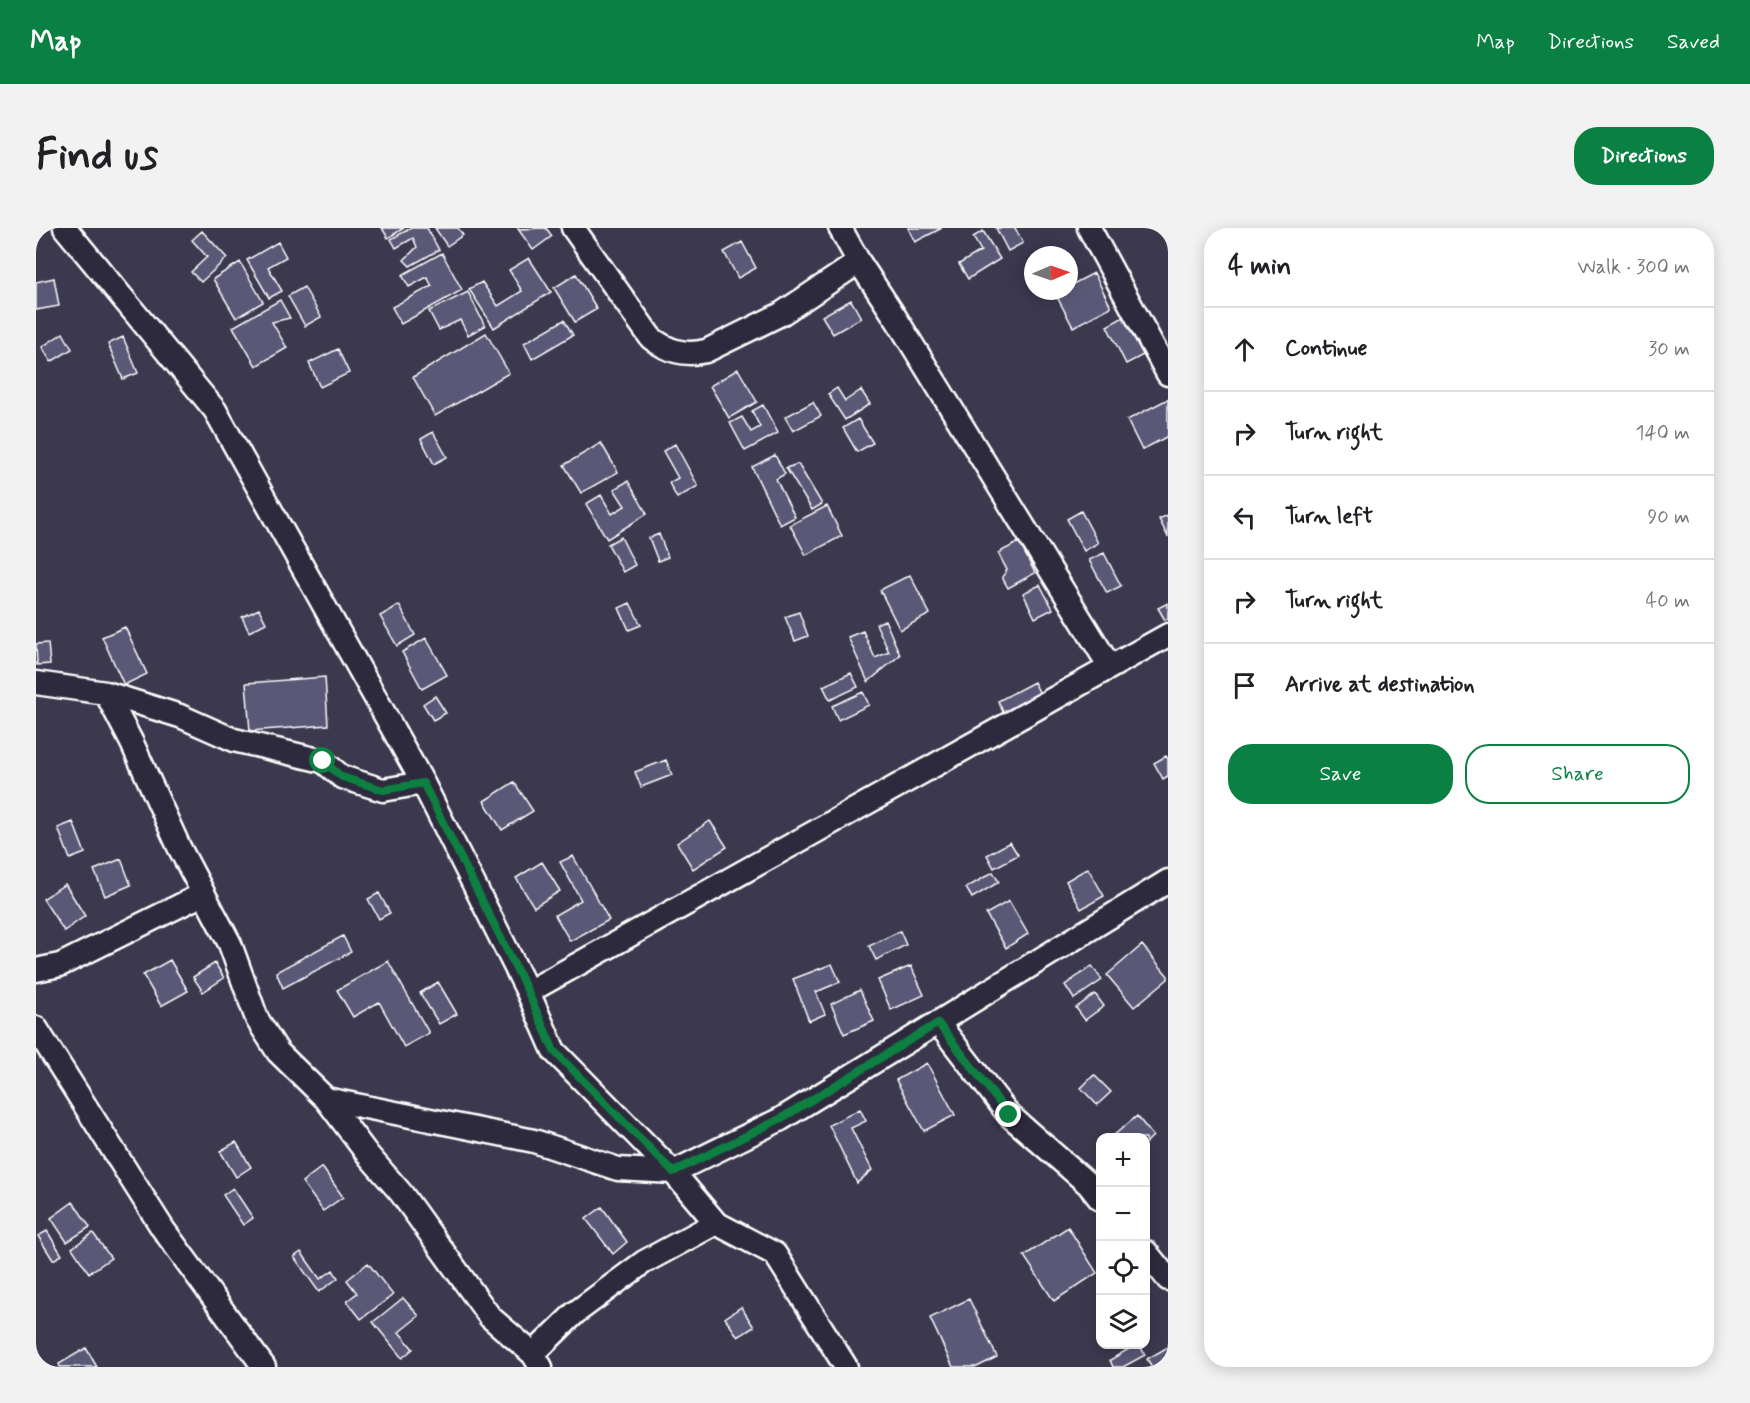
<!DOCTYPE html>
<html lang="en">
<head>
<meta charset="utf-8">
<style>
	:root { --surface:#fff; --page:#f2f2f2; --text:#202124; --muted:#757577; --line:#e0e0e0; --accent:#0b8043 }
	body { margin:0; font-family:Mynerve,sans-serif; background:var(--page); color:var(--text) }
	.controls { position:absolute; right:18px; bottom:18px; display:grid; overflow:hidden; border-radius:12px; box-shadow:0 3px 15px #0003 }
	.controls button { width:54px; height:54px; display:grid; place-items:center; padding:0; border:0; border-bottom:2px solid var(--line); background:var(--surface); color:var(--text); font:30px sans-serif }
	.compass { position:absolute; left:988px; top:18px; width:54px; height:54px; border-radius:50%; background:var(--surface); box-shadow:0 3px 15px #0003; rotate:88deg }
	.stop { position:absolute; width:18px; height:18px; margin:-14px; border:4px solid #0b8043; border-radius:50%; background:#fff }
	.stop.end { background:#0b8043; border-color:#fff; box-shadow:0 2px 6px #0008 }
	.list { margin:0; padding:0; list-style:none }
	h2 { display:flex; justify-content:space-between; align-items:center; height:78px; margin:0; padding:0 24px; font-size:26px }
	h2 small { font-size:20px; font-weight:400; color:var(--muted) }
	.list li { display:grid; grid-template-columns:39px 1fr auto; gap:18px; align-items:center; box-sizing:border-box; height:84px; padding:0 24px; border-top:2px solid var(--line) }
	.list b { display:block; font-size:22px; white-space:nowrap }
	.list em { font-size:20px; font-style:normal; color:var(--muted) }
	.actions { display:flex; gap:12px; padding:18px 24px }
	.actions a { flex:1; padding:14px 0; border:2px solid var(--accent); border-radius:24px; text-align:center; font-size:21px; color:var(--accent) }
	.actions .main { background:var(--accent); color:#fff }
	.icon { flex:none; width:33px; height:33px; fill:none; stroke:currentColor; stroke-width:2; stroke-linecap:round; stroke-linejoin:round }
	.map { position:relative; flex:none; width:1132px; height:1139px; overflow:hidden; border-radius:24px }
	header { display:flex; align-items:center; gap:36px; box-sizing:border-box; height:84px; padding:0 30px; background:var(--accent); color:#fff }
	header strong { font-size:28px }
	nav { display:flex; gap:33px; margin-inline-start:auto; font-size:21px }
	.intro { display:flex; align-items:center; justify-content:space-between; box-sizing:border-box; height:144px; padding:0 36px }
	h1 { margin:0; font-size:42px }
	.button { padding:15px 27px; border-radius:24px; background:var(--accent); color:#fff; font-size:21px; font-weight:700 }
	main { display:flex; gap:36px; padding:0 36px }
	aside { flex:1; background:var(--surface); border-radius:24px; box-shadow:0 3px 15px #0003 }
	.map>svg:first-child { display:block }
	.building { fill:#5a5977; stroke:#fff; stroke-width:1.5 }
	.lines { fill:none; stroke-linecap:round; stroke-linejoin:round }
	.minor-casing { stroke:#fff; stroke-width:27 }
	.minor { stroke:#2f2a3d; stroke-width:22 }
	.route { stroke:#0b8043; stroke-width:8 }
</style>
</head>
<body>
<header>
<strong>Map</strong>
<nav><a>Map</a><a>Directions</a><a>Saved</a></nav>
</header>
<div class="intro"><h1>Find us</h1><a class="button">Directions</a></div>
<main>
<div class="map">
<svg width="1132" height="1139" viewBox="0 0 1132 1139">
	<rect width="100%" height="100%" fill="#3c384e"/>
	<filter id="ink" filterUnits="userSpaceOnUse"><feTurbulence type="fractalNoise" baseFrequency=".0167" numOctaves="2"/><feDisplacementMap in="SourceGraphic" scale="12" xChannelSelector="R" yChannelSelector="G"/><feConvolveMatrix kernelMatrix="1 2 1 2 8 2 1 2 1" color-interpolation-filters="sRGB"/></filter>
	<g filter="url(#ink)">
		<!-- building -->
		<path class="building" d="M 346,0 L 368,0 L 352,10 Z
			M 375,0 L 391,0 L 403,22 L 374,38 L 368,32 L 381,19 L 377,10 L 360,20 L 355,11 Z
			M 399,0 L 422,0 L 427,7 L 411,18 Z
			M 510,0 L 516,8 L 497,22 L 482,1 Z
			M 872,0 L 906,0 L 879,14 Z
			M 960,0 L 979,0 L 987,15 L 972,23 Z
			M 166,3 L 191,30 L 165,54 L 155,44 L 171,29 L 156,12 Z
			M 947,3 L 964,31 L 932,51 L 923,36 L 945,23 L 937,9 Z
			M 242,14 L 250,29 L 232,39 L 246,63 L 233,70 L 211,32 Z
			M 706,14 L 720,40 L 702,50 L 688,24 Z
			M 406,25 L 426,62 L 365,96 L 356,79 L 396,58 L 391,49 L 373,59 L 366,47 Z
			M 493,30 L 515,64 L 458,100 L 433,61 L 446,54 L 462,78 L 486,63 L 473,42 Z
			M 204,34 L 227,74 L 200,90 L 177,51 Z
			M 1058,45 L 1075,79 L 1037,99 L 1019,65 L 1033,63 L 1033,58 Z
			M 540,46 L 561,81 L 539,94 L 518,60 Z
			M 18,50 L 23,78 L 0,82 L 0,54 Z
			M 268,59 L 285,89 L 269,98 L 252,68 Z
			M 432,64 L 449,98 L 432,107 L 424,92 L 403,102 L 393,83 Z
			M 244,72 L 254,90 L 236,94 L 251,120 L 220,138 L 197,99 Z
			M 815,72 L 825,90 L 797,106 L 786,88 Z
			M 1095,85 L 1115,123 L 1090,136 L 1071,98 Z
			M 528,92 L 537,107 L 496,131 L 488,115 Z
			M 27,105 L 36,121 L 15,134 L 6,119 Z
			M 450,105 L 473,145 L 399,188 L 377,149 Z
			M 87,109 L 102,145 L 87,151 L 72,116 Z
			M 302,121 L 313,145 L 284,159 L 273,135 Z
			M 702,141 L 721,174 L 693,190 L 674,158 Z
			M 801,160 L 809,173 L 825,162 L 834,176 L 809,192 L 792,166 Z
			M 1132,171 L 1132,208 L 1106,222 L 1091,192 Z
			M 777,174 L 785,188 L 757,203 L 749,189 Z
			M 727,177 L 742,205 L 709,223 L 694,195 L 706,189 L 715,204 L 724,199 L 716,183 Z
			M 822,191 L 837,215 L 821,224 L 807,200 Z
			M 397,204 L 411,229 L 398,236 L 385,211 Z
			M 565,215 L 582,244 L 545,265 L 528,237 Z
			M 639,216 L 662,258 L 641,270 L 633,255 L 642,250 L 627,223 Z
			M 739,227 L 749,246 L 740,251 L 759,289 L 744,297 L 716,239 Z
			M 762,236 L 786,276 L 776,282 L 750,240 Z
			M 592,253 L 611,286 L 571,311 L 550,276 L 565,267 L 576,286 L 589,278 L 578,261 Z
			M 791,278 L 806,308 L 770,327 L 754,297 Z
			M 1045,283 L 1062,315 L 1048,323 L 1031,291 Z
			M 1132,287 L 1132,309 L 1123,291 Z
			M 623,306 L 632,329 L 622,333 L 613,310 Z
			M 585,309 L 599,337 L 587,344 L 572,316 Z
			M 983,314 L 999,345 L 972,360 L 966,349 L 971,342 L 962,325 Z
			M 1068,325 L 1085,358 L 1071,365 L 1053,332 Z
			M 874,347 L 894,386 L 864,402 L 844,362 Z
			M 1004,357 L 1017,381 L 999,390 L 987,365 Z
			M 594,375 L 605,397 L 593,402 L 583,380 Z
			M 1132,375 L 1132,391 L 1129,392 L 1122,380 Z
			M 363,377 L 379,407 L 361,418 L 344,388 Z
			M 223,381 L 230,395 L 213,404 L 206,389 Z
			M 763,384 L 772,408 L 759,413 L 749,389 Z
			M 849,392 L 864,427 L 832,454 L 812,409 L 827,403 L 839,430 L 853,424 L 840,396 Z
			M 89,399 L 111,446 L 88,457 L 66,409 Z
			M 390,410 L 411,447 L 386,461 L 366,424 Z
			M 12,415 L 14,436 L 1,437 L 0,416 Z
			M 815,445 L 822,459 L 794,472 L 787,458 Z
			M 289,449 L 292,497 L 214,503 L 210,455 Z
			M 998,454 L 1005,468 L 969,488 L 962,473 Z
			M 827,464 L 833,477 L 802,492 L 796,478 Z
			M 399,468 L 410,485 L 397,492 L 387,476 Z
			M 1130,528 L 1132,531 L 1132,548 L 1127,551 L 1118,535 Z
			M 630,532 L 636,547 L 605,559 L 599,544 Z
			M 478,554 L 497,583 L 466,602 L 448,573 Z
			M 674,593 L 691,619 L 657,641 L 641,615 Z
			M 37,594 L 49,625 L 34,631 L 22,600 Z
			M 974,614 L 982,627 L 958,640 L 951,627 Z
			M 537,628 L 573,692 L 534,713 L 519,687 L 545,672 L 524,634 Z
			M 85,631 L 95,657 L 69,668 L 58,642 Z
			M 506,634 L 524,663 L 498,679 L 480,650 Z
			M 1052,640 L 1068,668 L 1045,681 L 1030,653 Z
			M 957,644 L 963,654 L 936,670 L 930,660 Z
			M 29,656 L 49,688 L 28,703 L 7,671 Z
			M 343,665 L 354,685 L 343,691 L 332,671 Z
			M 973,673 L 992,706 L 970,720 L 950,686 Z
			M 864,703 L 870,717 L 840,732 L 833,718 Z
			M 307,708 L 315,724 L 247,760 L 240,744 Z
			M 1106,717 L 1132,748 L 1132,751 L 1098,779 L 1071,747 Z
			M 134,732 L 152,763 L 125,778 L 107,747 Z
			M 352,733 L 393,805 L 368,819 L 343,774 L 317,789 L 301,762 Z
			M 179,735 L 188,750 L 167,764 L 157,749 Z
			M 796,736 L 804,754 L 780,764 L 789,786 L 773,793 L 757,751 Z
			M 875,738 L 888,767 L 855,782 L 842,752 Z
			M 1056,738 L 1066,752 L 1038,771 L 1029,757 Z
			M 402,754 L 421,786 L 403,796 L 384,765 Z
			M 824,762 L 838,793 L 808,806 L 795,776 Z
			M 1059,766 L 1068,778 L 1049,792 L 1040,780 Z
			M 891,835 L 919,887 L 888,903 L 860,852 Z
			M 1058,847 L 1075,864 L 1061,877 L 1045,860 Z
			M 824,881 L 830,893 L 815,900 L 836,942 L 821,955 L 793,897 Z
			M 1101,888 L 1117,908 L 1110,915 L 1110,910 L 1078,910 L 1077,908 Z
			M 200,914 L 215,939 L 200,949 L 184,923 Z
			M 286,939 L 307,969 L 287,983 L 266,954 Z
			M 197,960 L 217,990 L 207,997 L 187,967 Z
			M 37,974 L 54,999 L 31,1014 L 15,990 Z
			M 566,979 L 591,1014 L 577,1026 L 550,991 Z
			M 1032,999 L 1061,1045 L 1018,1073 L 988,1028 Z
			M 11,1003 L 26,1027 L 17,1032 L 2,1008 Z
			M 57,1005 L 75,1030 L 53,1045 L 36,1020 Z
			M 265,1024 L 284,1051 L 297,1042 L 302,1050 L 283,1064 L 258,1029 Z
			M 332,1035 L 357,1067 L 325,1091 L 311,1073 L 321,1065 L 311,1052 Z
			M 367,1070 L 383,1088 L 363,1104 L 377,1121 L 366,1130 L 337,1094 Z
			M 933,1071 L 961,1129 L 941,1139 L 917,1139 L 894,1090 Z
			M 705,1079 L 718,1099 L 702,1109 L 689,1090 Z
			M 1101,1116 L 1103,1116 L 1109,1127 L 1087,1139 L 1077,1139 L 1074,1132 Z
			M 1132,1119 L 1132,1139 L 1116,1139 L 1111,1131 Z
			M 50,1120 L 61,1139 L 24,1139 L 23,1136 Z"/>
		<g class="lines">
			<!-- minor casing -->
			<g class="minor-casing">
				<path id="minor" d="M 29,0 L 179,182 L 387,555 L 492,764 L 1132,407
					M 537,0 L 615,110 C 632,123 648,128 670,123 L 745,86 L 823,34
					M 804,0 L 823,34 L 861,92 L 1074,439
					M 1053,0 L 1132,146
					M 0,455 L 70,465 L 144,488 L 198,512 L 287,533 L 306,549 L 347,562 L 387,555
					M 70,465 L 96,515 L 143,619 L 194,716 L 221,791 L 242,824 L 290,871 L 332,927 L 365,965 L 454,1089 L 497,1126 L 505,1139
					M 0,742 L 24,737 L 167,666
					M 492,764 L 518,823 L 637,944 L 680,995 L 739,1026 L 810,1139
					M 902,795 L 973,887 L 1052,956 L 1064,971
					M 0,800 L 127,1001 L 228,1139
					M 290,871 L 498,913 L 582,941 L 637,944 L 745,891 L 1132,653
					M 1110,1024 L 1132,1051
					M 497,1126 L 539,1085 L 608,1034 L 680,995"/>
			</g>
			<!-- minor -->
			<use href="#minor" class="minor"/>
		</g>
	</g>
	<g class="lines" filter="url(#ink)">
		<!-- route -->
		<path class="route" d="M 287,533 L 306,549 L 347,562 L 387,555 L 492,764 L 518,823 L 637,944 L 744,891 L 902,795 L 973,887"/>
	</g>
</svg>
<div class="controls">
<button>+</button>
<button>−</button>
<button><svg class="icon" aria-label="locate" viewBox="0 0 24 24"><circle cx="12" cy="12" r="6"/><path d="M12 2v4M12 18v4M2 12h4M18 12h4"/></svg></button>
<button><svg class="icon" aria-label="layers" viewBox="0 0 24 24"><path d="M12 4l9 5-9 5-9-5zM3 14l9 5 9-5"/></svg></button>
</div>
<svg class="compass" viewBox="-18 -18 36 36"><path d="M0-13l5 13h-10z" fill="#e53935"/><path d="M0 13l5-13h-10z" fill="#757577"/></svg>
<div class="stop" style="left:287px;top:533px"></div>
<div class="stop end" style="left:973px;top:887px"></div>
</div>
<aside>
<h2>4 min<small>Walk · 300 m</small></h2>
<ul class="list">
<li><svg class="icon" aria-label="ahead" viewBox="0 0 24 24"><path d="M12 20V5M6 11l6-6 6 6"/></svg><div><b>Continue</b></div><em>30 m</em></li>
<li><svg class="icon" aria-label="right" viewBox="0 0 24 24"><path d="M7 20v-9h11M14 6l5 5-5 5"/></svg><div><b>Turn right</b></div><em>140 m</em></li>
<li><svg class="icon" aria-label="left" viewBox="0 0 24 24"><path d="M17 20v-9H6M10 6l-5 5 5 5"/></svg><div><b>Turn left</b></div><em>90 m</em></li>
<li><svg class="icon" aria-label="right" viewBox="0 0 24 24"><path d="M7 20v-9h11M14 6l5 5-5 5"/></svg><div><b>Turn right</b></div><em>40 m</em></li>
<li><svg class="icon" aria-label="arrive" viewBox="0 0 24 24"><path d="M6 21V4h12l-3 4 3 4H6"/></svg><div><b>Arrive at destination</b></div></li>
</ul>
<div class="actions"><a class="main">Save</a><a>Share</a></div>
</aside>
</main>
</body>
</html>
